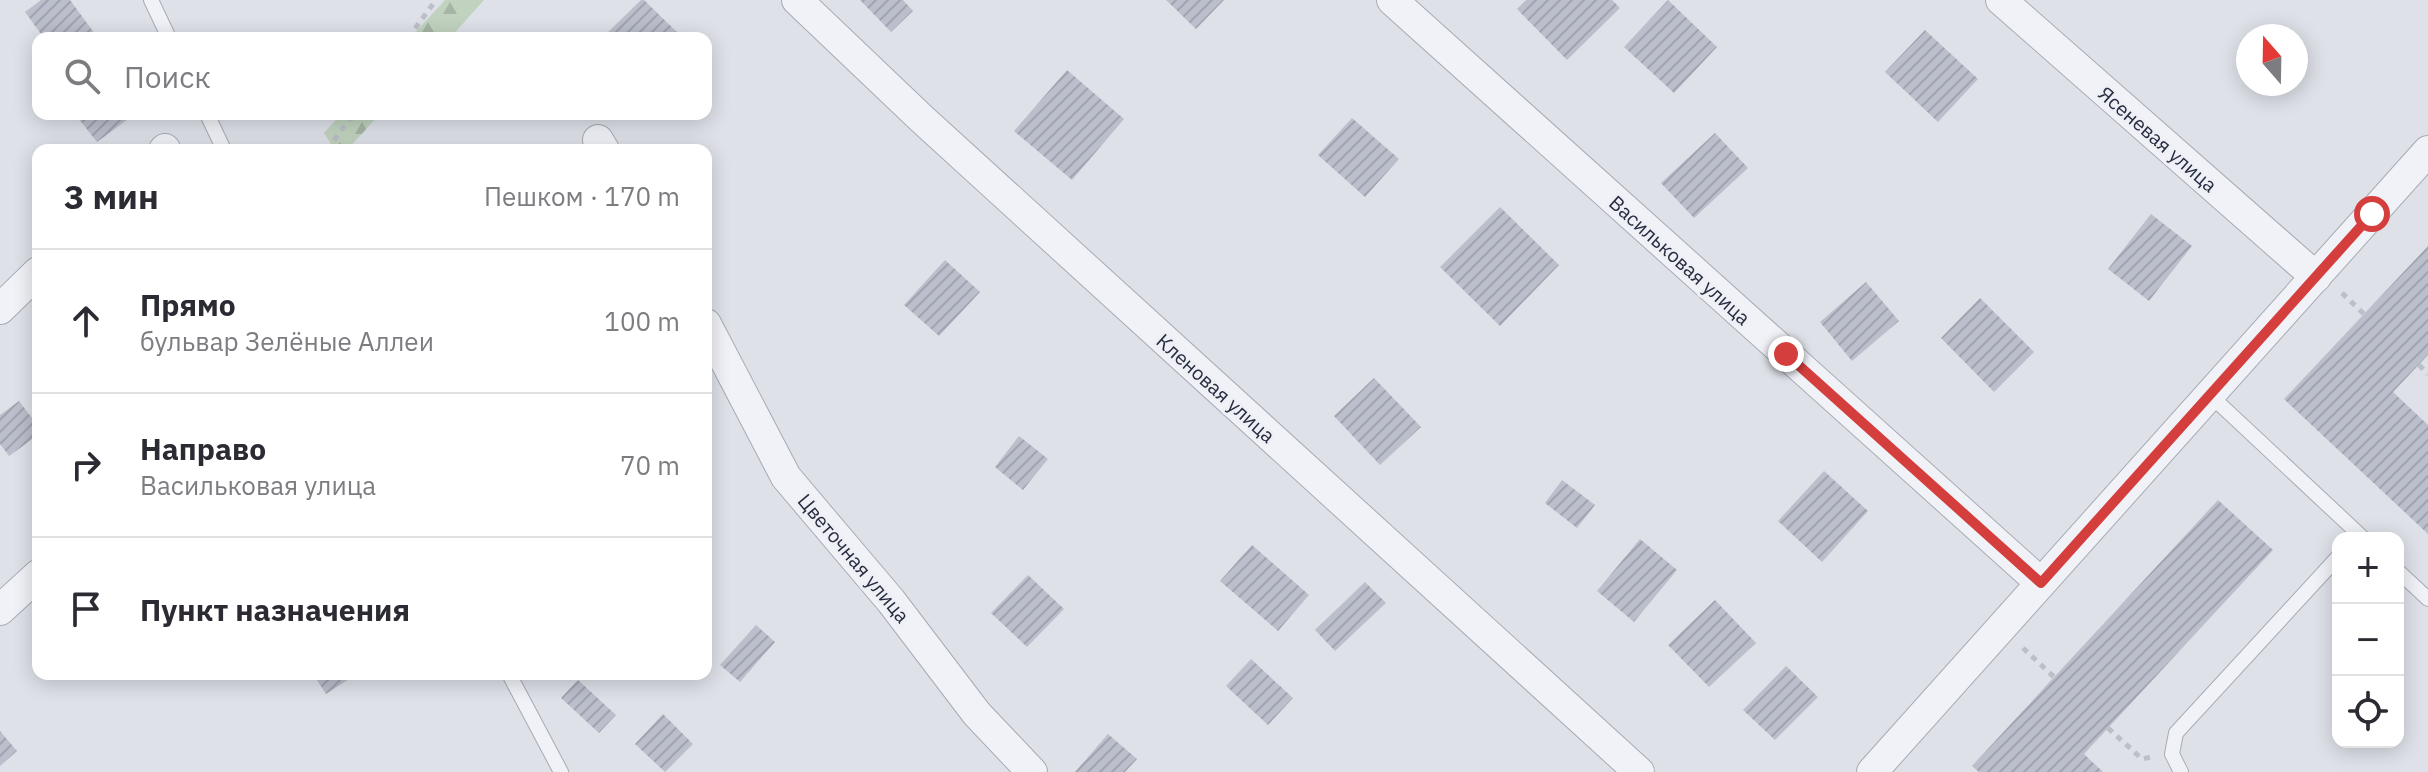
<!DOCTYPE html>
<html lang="ru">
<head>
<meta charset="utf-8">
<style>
	:root { --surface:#fff; --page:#f2f2f3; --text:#2b2b33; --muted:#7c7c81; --line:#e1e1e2 }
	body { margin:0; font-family:"IBM Plex Sans",sans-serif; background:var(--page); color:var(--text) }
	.controls { position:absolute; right:24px; bottom:24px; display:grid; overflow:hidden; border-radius:16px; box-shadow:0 4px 20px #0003 }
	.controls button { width:72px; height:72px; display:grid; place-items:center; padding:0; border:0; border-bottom:2px solid var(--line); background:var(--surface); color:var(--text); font:40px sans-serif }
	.compass { position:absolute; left:2236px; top:24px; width:72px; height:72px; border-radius:50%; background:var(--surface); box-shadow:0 4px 20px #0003; rotate:340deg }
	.stop { position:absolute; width:24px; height:24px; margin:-18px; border:6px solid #d43e3d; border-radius:50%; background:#fff }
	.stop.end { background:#d43e3d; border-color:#fff; box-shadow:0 2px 8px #0008 }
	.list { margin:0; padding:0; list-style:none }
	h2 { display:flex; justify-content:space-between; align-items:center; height:104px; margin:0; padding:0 32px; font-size:34px }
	h2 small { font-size:26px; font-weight:400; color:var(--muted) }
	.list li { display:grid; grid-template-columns:52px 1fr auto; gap:24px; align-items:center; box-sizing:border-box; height:144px; padding:0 32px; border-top:2px solid var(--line) }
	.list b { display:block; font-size:30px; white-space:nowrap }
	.list p { margin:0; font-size:26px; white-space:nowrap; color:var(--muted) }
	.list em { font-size:26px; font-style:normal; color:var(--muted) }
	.icon { flex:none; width:44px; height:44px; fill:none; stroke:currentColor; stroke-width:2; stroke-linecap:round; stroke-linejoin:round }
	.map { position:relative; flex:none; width:2428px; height:772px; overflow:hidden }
	.search { position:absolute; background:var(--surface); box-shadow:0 4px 20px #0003; left:32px; top:32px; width:680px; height:88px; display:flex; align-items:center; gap:20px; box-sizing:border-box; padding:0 28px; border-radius:16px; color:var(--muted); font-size:30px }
	.panel { position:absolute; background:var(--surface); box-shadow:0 4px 20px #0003; left:32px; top:144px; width:680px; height:536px; border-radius:16px }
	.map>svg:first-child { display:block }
	.forest { fill:url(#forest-firs) }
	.building { fill:url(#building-hatch) }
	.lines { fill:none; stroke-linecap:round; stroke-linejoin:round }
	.service-casing { stroke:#a7abb6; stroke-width:16 }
	.minor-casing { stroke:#a7abb6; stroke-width:32 }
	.path { stroke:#bcbfc7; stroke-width:5; stroke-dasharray:6 6; stroke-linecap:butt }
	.service { stroke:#f1f2f7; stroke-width:14 }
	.minor { stroke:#f1f2f7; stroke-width:30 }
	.route { stroke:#d43e3d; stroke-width:10 }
	.labels { text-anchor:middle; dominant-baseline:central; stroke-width:6; stroke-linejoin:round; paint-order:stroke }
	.street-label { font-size:20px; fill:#272c40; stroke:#eef0f6 }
</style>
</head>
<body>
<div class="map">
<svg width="2428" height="772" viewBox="0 0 2428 772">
	<defs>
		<pattern id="forest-firs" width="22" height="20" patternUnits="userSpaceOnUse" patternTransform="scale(2)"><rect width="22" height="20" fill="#c1d3bf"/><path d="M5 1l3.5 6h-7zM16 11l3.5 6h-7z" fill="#a6b5a5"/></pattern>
		<pattern id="building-hatch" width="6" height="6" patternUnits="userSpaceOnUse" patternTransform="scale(2)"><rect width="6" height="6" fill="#bbbfcc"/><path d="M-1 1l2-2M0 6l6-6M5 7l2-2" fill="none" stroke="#a1a4b0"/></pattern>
	</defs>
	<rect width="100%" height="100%" fill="#dee1e8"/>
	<!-- forest -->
	<path class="forest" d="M 445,0 L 484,0 L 450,38 L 410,38 Z
		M 341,114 L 380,114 L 347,150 L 335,150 L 324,133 Z"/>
	<!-- building -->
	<path class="building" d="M 41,0 L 70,0 L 95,34 L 90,38 L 44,38 L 25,12 Z
		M 641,0 L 644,0 L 683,38 L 602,38 Z
		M 860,0 L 903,0 L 913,11 L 891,32 Z
		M 1166,0 L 1224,0 L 1196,29 Z
		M 1526,0 L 1612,0 L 1620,8 L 1567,60 L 1517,9 Z
		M 1668,0 L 1717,47 L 1674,93 L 1624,47 Z
		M 1925,30 L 1978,79 L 1938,122 L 1885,72 Z
		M 1067,70 L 1124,119 L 1072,180 L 1014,131 Z
		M 75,114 L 135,114 L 97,142 Z
		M 1352,118 L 1399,159 L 1365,197 L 1318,155 Z
		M 1715,133 L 1748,168 L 1694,218 L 1661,183 Z
		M 1500,207 L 1559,265 L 1500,326 L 1440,267 Z
		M 2151,214 L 2192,246 L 2149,301 L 2108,269 Z
		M 2428,246 L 2428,355 L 2393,392 L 2428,425 L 2428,534 L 2284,399 Z
		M 945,260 L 980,292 L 939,336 L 904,305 Z
		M 1866,282 L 1899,321 L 1852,361 L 1820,322 Z
		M 1980,298 L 2034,352 L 1994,392 L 1941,338 Z
		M 1374,378 L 1421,427 L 1380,465 L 1334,416 Z
		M 19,401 L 38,426 L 38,435 L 9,456 L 0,444 L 0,415 Z
		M 1019,436 L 1048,459 L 1023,490 L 995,467 Z
		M 1824,471 L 1868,511 L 1822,562 L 1778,521 Z
		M 1562,480 L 1595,505 L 1577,528 L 1545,503 Z
		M 2218,500 L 2273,550 L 2084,754 L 2103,772 L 1979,772 L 1972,766 Z
		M 1640,539 L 1677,570 L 1634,622 L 1597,591 Z
		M 1252,545 L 1309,595 L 1278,631 L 1220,581 Z
		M 1028,575 L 1064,609 L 1027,647 L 991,613 Z
		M 1365,582 L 1386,603 L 1335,651 L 1315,630 Z
		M 1715,600 L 1756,643 L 1709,687 L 1668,645 Z
		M 756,625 L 775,642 L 740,682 L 720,665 Z
		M 1251,659 L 1293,698 L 1268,725 L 1226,686 Z
		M 1786,666 L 1818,697 L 1775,740 L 1743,710 Z
		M 313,674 L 357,674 L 326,694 Z
		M 578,680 L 616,715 L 599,733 L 561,698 Z
		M 663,714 L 693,744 L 665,772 L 635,744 Z
		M 0,731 L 17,751 L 0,766 Z
		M 1108,734 L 1137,759 L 1125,772 L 1075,772 Z"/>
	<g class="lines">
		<!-- service casing -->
		<g class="service-casing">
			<path id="service" d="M 151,0 L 169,38
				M 207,114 L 224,150
				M 2210,395 L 2363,538
				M 2398,571 L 2428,599
				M 509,674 L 561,772
				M 2181,772 L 2172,754 L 2176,733 L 2338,557"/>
		</g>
		<!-- minor casing -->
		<g class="minor-casing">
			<path id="minor" d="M 797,0 L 922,119 L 1639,772
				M 1392,0 L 2041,583
				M 2001,0 L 2316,277
				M 598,140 L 604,150
				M 164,150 L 165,149
				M 0,309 L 38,272
				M 706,324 L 786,477 L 891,601 L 977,714 L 1032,772
				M 0,610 L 38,575
				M 1872,772 L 2428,151"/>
		</g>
		<!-- path -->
		<path class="path" d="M 408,38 L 436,0
			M 327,150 L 353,114
			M 2342,293 L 2364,314
			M 2419,365 L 2428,374
			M 2023,648 L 2054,677
			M 2108,728 L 2142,759 L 2151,757"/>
		<!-- service -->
		<use href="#service" class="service"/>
		<!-- minor -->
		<use href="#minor" class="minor"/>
	</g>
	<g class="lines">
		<!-- route -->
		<path class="route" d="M 1786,354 L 2041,583 L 2372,214"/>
	</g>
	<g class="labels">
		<!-- street labels -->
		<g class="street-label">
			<text transform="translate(2158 139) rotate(41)">Ясеневая улица</text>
			<text transform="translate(1680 260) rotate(42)">Васильковая улица</text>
			<text transform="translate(1216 388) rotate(42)">Кленовая улица</text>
			<text transform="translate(854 558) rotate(50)">Цветочная улица</text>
		</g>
	</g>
</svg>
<div class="controls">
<button>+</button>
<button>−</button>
<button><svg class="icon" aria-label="locate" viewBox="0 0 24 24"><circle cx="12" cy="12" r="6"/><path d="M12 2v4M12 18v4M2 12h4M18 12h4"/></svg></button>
</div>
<svg class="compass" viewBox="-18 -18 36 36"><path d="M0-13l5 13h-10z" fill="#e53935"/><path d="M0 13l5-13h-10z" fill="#7c7c81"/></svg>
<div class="stop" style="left:2372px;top:214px"></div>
<div class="stop end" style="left:1786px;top:354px"></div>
<div class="search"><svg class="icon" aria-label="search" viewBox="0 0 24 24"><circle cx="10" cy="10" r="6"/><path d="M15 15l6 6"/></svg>Поиск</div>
<section class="panel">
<h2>3 мин<small>Пешком · 170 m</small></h2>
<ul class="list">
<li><svg class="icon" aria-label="ahead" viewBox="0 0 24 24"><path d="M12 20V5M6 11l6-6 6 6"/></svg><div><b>Прямо</b><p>бульвар Зелёные Аллеи</p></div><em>100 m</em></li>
<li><svg class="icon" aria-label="right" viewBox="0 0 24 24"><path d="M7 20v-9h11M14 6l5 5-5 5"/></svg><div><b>Направо</b><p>Васильковая улица</p></div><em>70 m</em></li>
<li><svg class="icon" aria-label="arrive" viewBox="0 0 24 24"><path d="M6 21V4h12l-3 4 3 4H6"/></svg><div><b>Пункт назначения</b></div></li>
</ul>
</section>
</div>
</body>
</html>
